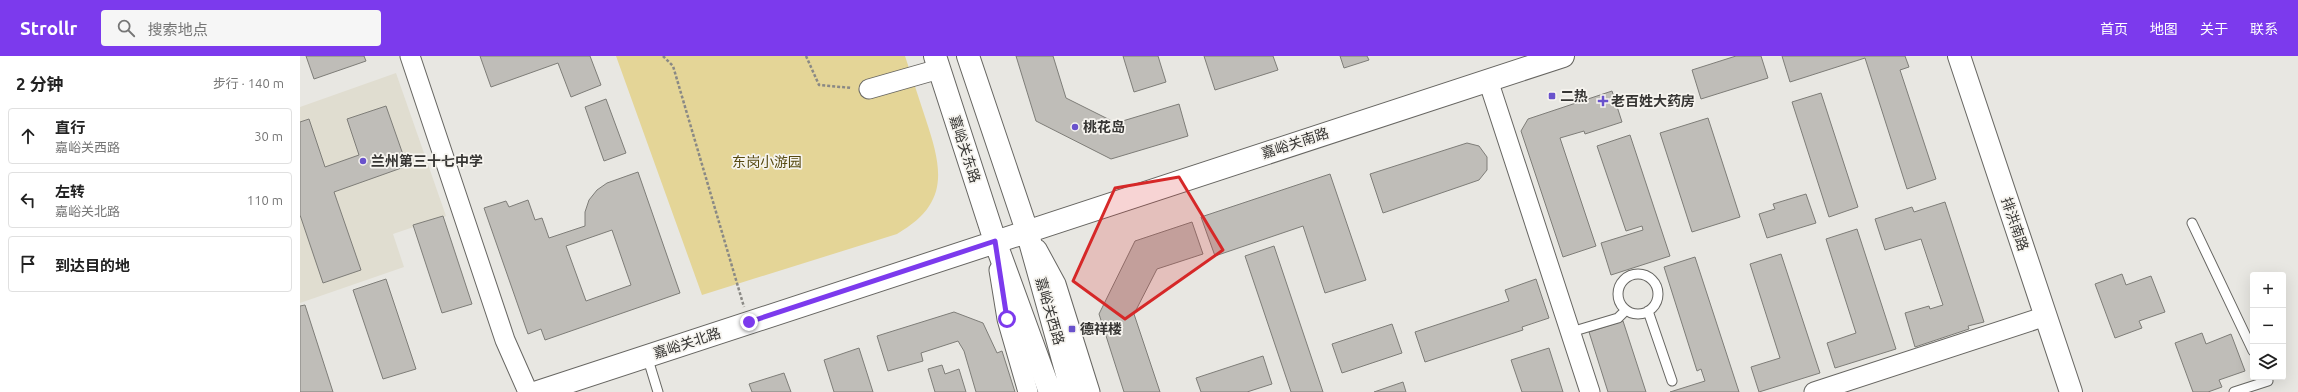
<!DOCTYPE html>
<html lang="zh">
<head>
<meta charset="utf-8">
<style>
	:root { --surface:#fff; --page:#f6f6f6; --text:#222; --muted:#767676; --line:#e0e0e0; --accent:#7c3aed }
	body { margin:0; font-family:Ubuntu,"Noto Sans SC",sans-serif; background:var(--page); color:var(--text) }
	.controls { position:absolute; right:12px; bottom:12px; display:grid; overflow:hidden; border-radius:4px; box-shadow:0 4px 16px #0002 }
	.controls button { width:36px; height:36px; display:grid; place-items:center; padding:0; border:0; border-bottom:1px solid var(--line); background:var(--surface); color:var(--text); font:20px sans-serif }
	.stop { position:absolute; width:12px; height:12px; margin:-9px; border:3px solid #7c3aed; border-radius:50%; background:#fff }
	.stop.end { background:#7c3aed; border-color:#fff; box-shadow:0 1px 4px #0008 }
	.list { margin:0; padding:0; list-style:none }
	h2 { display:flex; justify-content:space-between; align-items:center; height:52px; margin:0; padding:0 16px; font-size:17px }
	h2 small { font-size:13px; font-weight:400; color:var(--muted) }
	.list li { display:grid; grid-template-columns:26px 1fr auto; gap:12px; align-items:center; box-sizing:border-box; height:56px; margin:0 8px 8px; padding:0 8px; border:1px solid var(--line); border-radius:4px }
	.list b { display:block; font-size:15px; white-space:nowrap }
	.list p { margin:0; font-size:13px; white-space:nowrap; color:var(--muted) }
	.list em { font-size:13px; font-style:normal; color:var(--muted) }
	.icon { flex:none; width:22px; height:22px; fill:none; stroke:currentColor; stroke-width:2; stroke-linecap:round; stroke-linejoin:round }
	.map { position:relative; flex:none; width:1998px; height:336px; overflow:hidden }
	header { display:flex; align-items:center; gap:24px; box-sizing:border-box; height:56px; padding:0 20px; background:var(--accent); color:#fff }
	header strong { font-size:19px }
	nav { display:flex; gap:22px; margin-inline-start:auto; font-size:14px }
	.search { width:280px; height:36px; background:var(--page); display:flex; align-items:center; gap:10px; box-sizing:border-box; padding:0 14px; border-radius:4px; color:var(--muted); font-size:15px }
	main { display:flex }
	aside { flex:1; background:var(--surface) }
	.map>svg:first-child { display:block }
	.built { fill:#e0ddd0 }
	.green { fill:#e4d597 }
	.building { fill:#bfbdb8; stroke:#7e7d78; fill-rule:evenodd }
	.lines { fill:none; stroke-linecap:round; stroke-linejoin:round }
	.lane-casing { stroke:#676662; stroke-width:11 }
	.street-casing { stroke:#676662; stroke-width:21 }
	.secondary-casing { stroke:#676662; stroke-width:24 }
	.path { stroke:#8a8985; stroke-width:2.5; stroke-dasharray:3 2; stroke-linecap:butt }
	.lane { stroke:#fff; stroke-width:9 }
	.street { stroke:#fff; stroke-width:19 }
	.secondary { stroke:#fff; stroke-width:22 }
	.route { stroke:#7c3aed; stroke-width:5 }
	.marked { fill:#d62828; fill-opacity:0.2; stroke:#d62828; stroke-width:3; stroke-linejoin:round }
	.poi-dot { fill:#6952cc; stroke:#f6f4ef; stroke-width:1.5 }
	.labels { text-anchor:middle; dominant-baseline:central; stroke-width:3.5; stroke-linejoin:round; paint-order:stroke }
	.poi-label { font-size:14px; font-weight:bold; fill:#363533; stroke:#f6f4ef; text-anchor:start }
	.street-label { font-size:14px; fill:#363533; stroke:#f6f4ef }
	.park-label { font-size:14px; fill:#564910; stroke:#f6f4ef }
</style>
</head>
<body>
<header>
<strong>Strollr</strong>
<div class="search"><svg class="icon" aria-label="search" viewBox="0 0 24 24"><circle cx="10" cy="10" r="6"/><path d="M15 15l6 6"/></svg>搜索地点</div>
<nav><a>首页</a><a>地图</a><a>关于</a><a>联系</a></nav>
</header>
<main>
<aside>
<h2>2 分钟<small>步行 · 140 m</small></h2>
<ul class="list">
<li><svg class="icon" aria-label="ahead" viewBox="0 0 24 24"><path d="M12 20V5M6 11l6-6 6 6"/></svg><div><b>直行</b><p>嘉峪关西路</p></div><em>30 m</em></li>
<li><svg class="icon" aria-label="left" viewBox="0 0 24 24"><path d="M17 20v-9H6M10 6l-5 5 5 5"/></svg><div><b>左转</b><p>嘉峪关北路</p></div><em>110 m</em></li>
<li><svg class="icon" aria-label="arrive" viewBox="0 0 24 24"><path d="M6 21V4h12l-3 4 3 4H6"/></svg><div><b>到达目的地</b></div></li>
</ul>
</aside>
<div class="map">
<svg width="1998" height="336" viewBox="0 0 1998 336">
	<rect width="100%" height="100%" fill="#e8e7e2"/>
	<!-- built -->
	<path class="built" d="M 96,17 L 146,160 L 93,178 L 104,211 L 0,247 L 0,51 Z"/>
	<!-- green -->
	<path class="green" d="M 316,0 L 605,0 C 612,21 619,43 626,64 C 643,115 649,148 597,178 L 402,239 Z"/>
	<!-- building -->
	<path class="building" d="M 6,0 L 64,0 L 66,5 L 14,23 Z
		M 180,0 L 290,0 L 301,29 L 271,41 L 258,7 L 191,31 Z
		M 716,0 L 753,0 L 766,42 L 816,67 L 879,48 L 888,80 L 811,103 L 736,65 Z
		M 823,0 L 858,0 L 866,26 L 834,36 Z
		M 904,0 L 973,0 L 978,14 L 915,34 Z
		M 1040,0 L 1067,0 L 1069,4 L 1044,12 Z
		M 1436,0 L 1461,0 L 1468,22 L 1401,43 L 1392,14 Z
		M 1482,0 L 1605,0 L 1609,11 L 1600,14 L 1636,123 L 1607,133 L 1565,2 L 1490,26 Z
		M 1312,35 L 1322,66 L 1285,78 L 1284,75 L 1260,82 L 1296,190 L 1263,201 L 1221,75 L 1228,63 Z
		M 1521,37 L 1558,151 L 1529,161 L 1492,46 Z
		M 306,43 L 326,97 L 304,105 L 285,51 Z
		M 86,50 L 107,110 L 34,136 L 61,214 L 23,227 L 0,159 L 0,66 L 9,63 L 25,111 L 59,99 L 47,63 Z
		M 1408,62 L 1440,161 L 1392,176 L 1360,77 Z
		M 1330,79 L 1370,200 L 1311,219 L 1301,187 L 1343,174 L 1342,170 L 1326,175 L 1297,90 Z
		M 1167,87 L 1179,90 L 1187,101 L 1187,114 L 1179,124 L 1083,157 L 1070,118 Z
		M 338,116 L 380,237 L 245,284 L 241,273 L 228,278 L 184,152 L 206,145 L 209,151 L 228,144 L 235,164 L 242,162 L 249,182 L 285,170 L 285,156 L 289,144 L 297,134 L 307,127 ZM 312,174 L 331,229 L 286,245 L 266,190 Z
		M 1030,118 L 1066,224 L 1025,237 L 1003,170 L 915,200 L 901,161 Z
		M 1506,138 L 1516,167 L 1467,182 L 1459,158 L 1475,153 L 1473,148 Z
		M 1645,146 L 1684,266 L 1668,270 L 1669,273 L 1615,291 L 1605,257 L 1629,250 L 1630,253 L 1643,249 L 1621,183 L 1585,194 L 1575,163 L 1612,151 L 1614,156 Z
		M 143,160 L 172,248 L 142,257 L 113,169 Z
		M 892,166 L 903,198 L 857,213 L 834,258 L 860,336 L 824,336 L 799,258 L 835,185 Z
		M 1557,173 L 1596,293 L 1535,312 L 1527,287 L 1556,277 L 1526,183 Z
		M 974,190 L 1023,336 L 991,336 L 945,200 Z
		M 1481,198 L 1520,317 L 1459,336 L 1451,311 L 1480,302 L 1450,208 Z
		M 1395,201 L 1439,336 L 1370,336 L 1405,325 L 1401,313 L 1397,315 L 1364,211 Z
		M 1822,218 L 1826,229 L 1851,220 L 1865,256 L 1839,265 L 1842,272 L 1815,282 L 1795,228 Z
		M 86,223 L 116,313 L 83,323 L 53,234 Z
		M 1236,223 L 1249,262 L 1222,271 L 1223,274 L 1125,306 L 1115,276 L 1209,245 L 1205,234 Z
		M 5,249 L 33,336 L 0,336 L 0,250 Z
		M 654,256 L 683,267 L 697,297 L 702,295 L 715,336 L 676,336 L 664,295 L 658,285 L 621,297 L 623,305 L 588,315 L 577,280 Z
		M 1323,265 L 1346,336 L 1308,336 L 1289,276 Z
		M 1092,268 L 1102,297 L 1042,317 L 1032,288 Z
		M 1902,277 L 1906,288 L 1931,278 L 1945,315 L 1919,324 L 1922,331 L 1908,336 L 1893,336 L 1875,287 Z
		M 559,292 L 573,336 L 534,336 L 524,304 Z
		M 1249,292 L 1263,336 L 1222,336 L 1211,304 Z
		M 963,300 L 972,328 L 947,336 L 901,336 L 896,322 Z
		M 642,309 L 645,318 L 659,313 L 666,336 L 635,336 L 628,313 Z
		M 484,317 L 491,336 L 452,336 L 449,328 Z
		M 1103,326 L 1106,336 L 1074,336 Z"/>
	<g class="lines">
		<!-- lane casing -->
		<g class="lane-casing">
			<path id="lane" d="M 1892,167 L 1953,295
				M1318 238a20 20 0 1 1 40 0a20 20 0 1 1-40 0Z
				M 1348,255 L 1372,325
				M 1271,276 L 1318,262 L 1326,254
				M 347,300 L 358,336
				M 1934,336 L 1968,325 L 1966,321"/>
		</g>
		<!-- street casing -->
		<g class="street-casing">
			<path id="street" d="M 110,0 L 205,284 L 228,336
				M 1188,24 L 1290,336
				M 569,33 L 639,13
				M 737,193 L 756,228 L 790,336
				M 699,214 L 707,263 L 728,336
				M 1514,336 L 1746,260"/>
		</g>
		<!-- secondary casing -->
		<g class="secondary-casing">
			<path id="secondary" d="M 635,0 L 695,185 L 750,336
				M 668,0 L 727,175 L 772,336
				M 1659,0 L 1771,336
				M 238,336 L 1263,0"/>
		</g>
		<!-- path -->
		<path class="path" d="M 363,0 L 373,10 L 444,251
			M 506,0 L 519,29 L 552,32"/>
		<!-- lane -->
		<use href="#lane" class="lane"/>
		<!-- street -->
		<use href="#street" class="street"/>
		<!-- secondary -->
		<use href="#secondary" class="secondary"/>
	</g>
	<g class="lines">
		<!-- route -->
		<path class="route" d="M 449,266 L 695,185 L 707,263"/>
	</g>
	<!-- marked area -->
	<path class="marked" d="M 879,121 L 923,194 L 825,263 L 773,225 L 815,132 Z"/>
	<!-- markers -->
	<g class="poi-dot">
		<rect x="1248" y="36" width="8" height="8" rx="2"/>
		<path d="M1301 39h4v4h4v4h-4v4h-4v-4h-4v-4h4z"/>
		<circle cx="775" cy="71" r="4"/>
		<circle cx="63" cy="105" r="4"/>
		<rect x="768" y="269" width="8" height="8" rx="2"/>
	</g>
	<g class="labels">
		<!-- poi labels -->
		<g class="poi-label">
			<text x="1260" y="40">二热</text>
			<text x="1311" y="45">老百姓大药房</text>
			<text x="783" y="71">桃花岛</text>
			<text x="71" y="105">兰州第三十七中学</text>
			<text x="780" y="273">德祥楼</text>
		</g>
		<!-- street labels -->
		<g class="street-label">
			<text transform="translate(995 87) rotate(-18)">嘉峪关南路</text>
			<text transform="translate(665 93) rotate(72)">嘉峪关东路</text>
			<text transform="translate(1715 168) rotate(71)">排洪南路</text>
			<text transform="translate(750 255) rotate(74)">嘉峪关西路</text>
			<text transform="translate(387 287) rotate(-18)">嘉峪关北路</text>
		</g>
		<!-- park labels -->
		<g class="park-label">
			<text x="467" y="106">东岗小游园</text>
		</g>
	</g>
</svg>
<div class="controls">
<button>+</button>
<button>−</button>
<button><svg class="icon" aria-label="layers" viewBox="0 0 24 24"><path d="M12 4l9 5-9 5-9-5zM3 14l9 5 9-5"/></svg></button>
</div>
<div class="stop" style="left:707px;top:263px"></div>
<div class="stop end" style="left:449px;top:266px"></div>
</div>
</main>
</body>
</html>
